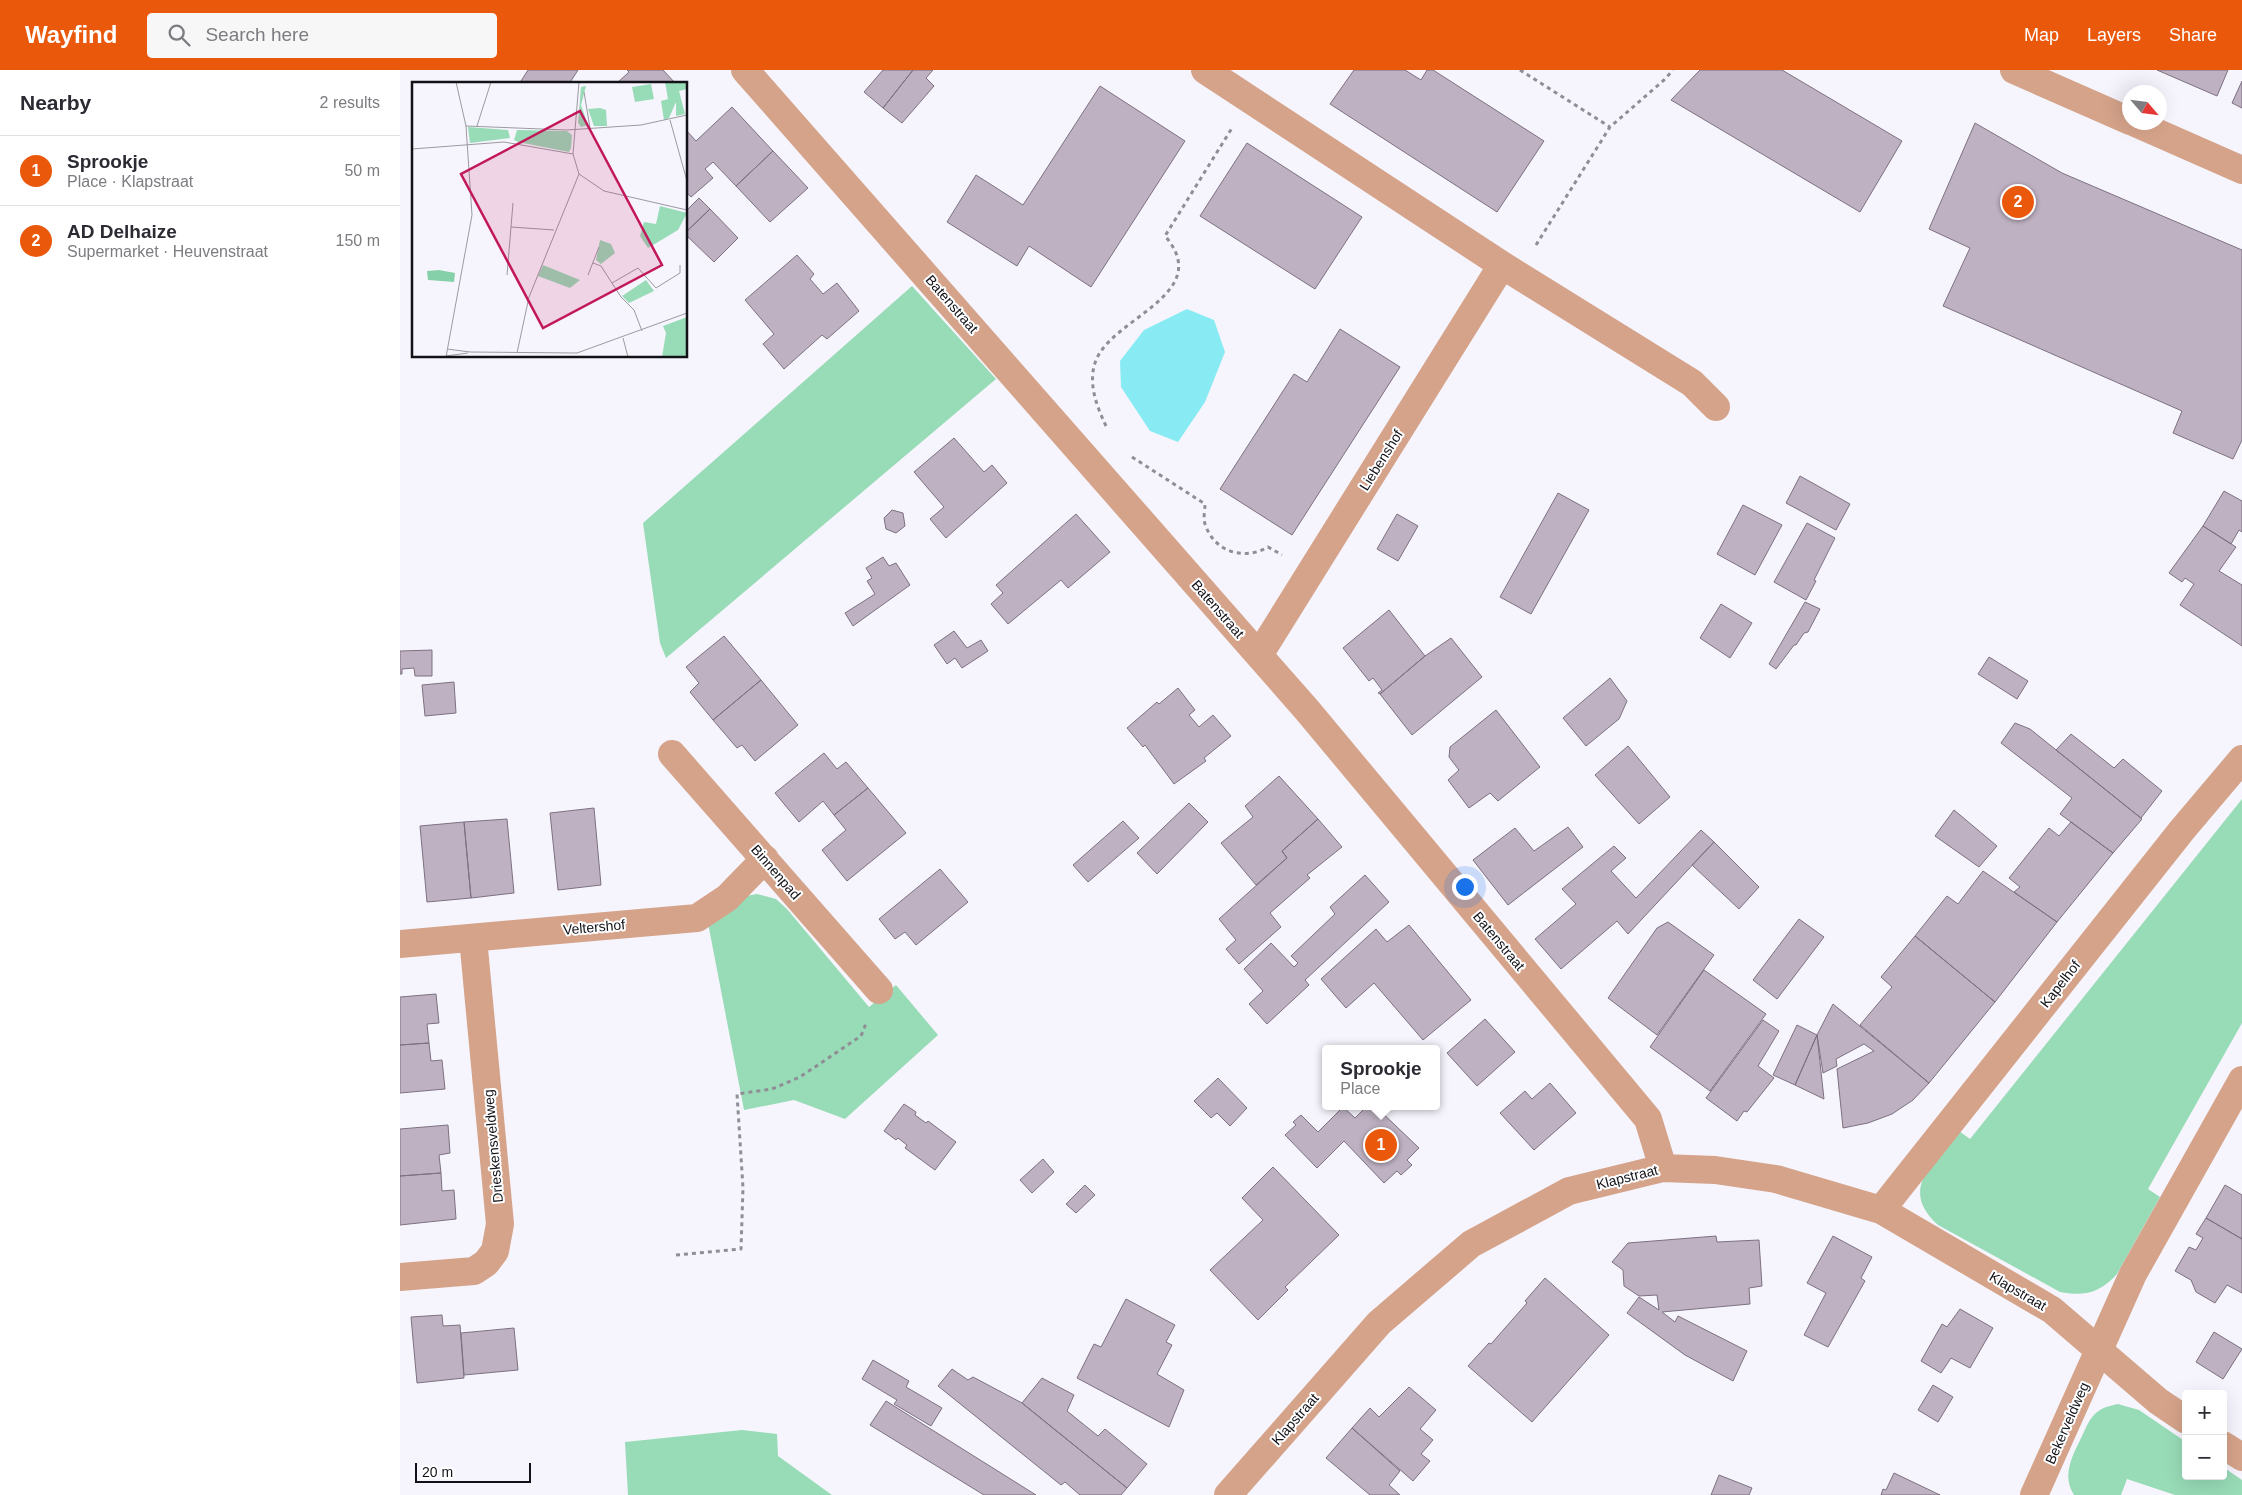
<!DOCTYPE html>
<html lang="en">
<head>
<meta charset="utf-8">
<style>
	:root { --surface:#fff; --page:#f7f7f7; --text:#2b2b33; --muted:#7c7c81; --line:#e1e1e2; --accent:#ea580c }
	body { margin:0; font-family:Helvetica,sans-serif; background:var(--page); color:var(--text) }
	.controls { position:absolute; right:15px; bottom:15px; display:grid; overflow:hidden; border-radius:5px; box-shadow:0 5px 20px #0002 }
	.controls button { width:45px; height:45px; display:grid; place-items:center; padding:0; border:0; border-bottom:1px solid var(--line); background:var(--surface); color:var(--text); font:25px sans-serif }
	.compass { position:absolute; left:1722px; top:15px; width:45px; height:45px; border-radius:50%; background:var(--surface); box-shadow:0 5px 20px #0002; rotate:118deg }
	.scale { position:absolute; left:15px; bottom:12px; width:116px; box-sizing:border-box; padding-left:5px; border:2px solid #121117; border-top:0; font-size:14px; line-height:18px; white-space:nowrap; color:#121117; -webkit-text-stroke:4px #fff; paint-order:stroke }
	.you { position:absolute; left:1064px; top:816px; width:18px; height:18px; margin:-12px; border:4px solid #fff; border-radius:50%; background:#1a73e8; box-shadow:0 0 0 8px #1a73e833 }
	.badge { display:grid; place-items:center; width:32px; height:32px; border-radius:50%; background:var(--accent); color:#fff; font-size:16px; font-weight:700 }
	.pin { position:absolute; translate:-50% -50%; border:2px solid #fff; box-shadow:0 1px 5px #0006 }
	.popup { position:absolute; left:922px; top:975px; width:118px; height:65px; box-sizing:border-box; display:grid; place-content:center; border-radius:5px; background:var(--surface); filter:drop-shadow(0 1px 4px #0005); font-size:16px; white-space:nowrap; color:var(--muted) }
	.popup b { font-size:19px; color:var(--text) }
	.popup::after { content:''; position:absolute; left:50%; top:100%; margin-left:-10px; border:10px solid transparent; border-top-color:var(--surface) }
	.list { margin:0; padding:0; list-style:none }
	h2 { display:flex; justify-content:space-between; align-items:center; height:65px; margin:0; padding:0 20px; font-size:21px }
	h2 small { font-size:16px; font-weight:400; color:var(--muted) }
	.list li { display:grid; grid-template-columns:32px 1fr auto; gap:15px; align-items:center; box-sizing:border-box; height:70px; padding:0 20px; border-top:1px solid var(--line) }
	.list b { display:block; font-size:19px; white-space:nowrap }
	.list p { margin:0; font-size:16px; white-space:nowrap; color:var(--muted) }
	.list em { font-size:16px; font-style:normal; color:var(--muted) }
	.icon { flex:none; width:28px; height:28px; fill:none; stroke:currentColor; stroke-width:2; stroke-linecap:round; stroke-linejoin:round }
	.map { position:relative; flex:none; width:1842px; height:1425px; overflow:hidden }
	header { display:flex; align-items:center; gap:30px; box-sizing:border-box; height:70px; padding:0 25px; background:var(--accent); color:#fff }
	header strong { font-size:24px }
	nav { display:flex; gap:28px; margin-inline-start:auto; font-size:18px }
	.search { width:350px; height:45px; background:var(--page); display:flex; align-items:center; gap:12px; box-sizing:border-box; padding:0 18px; border-radius:5px; color:var(--muted); font-size:19px }
	main { display:flex }
	aside { flex:1; background:var(--surface) }
	.map>svg:first-child { display:block }
	.green { fill:#98dbb7 }
	.water { fill:#88ebf3 }
	.building { fill:#beb1c2; stroke:#7d7181 }
	.lines { fill:none; stroke-linecap:round; stroke-linejoin:round }
	.path { stroke:#8f8e95; stroke-width:3; stroke-dasharray:4 4; stroke-linecap:butt }
	.minor { stroke:#d5a38a; stroke-width:28 }
	.labels { text-anchor:middle; dominant-baseline:central; stroke-width:4; stroke-linejoin:round; paint-order:stroke }
	.street-label { font-size:14px; fill:#121117; stroke:#fff }
	.inset-road { fill:none; stroke:#9b9aa1; stroke-width:1 }
	.view { fill:#c2185b; fill-opacity:0.15; stroke:#c2185b; stroke-width:2.5 }
	.inset-edge { fill:none; stroke:#121117; stroke-width:2.5 }
</style>
</head>
<body>
<header>
<strong>Wayfind</strong>
<div class="search"><svg class="icon" aria-label="search" viewBox="0 0 24 24"><circle cx="10" cy="10" r="6"/><path d="M15 15l6 6"/></svg>Search here</div>
<nav><a>Map</a><a>Layers</a><a>Share</a></nav>
</header>
<main>
<aside>
<h2>Nearby<small>2 results</small></h2>
<ul class="list">
<li><span class="badge">1</span><div><b>Sprookje</b><p>Place · Klapstraat</p></div><em>50 m</em></li>
<li><span class="badge">2</span><div><b>AD Delhaize</b><p>Supermarket · Heuvenstraat</p></div><em>150 m</em></li>
</ul>
</aside>
<div class="map">
<svg width="1842" height="1425" viewBox="0 0 1842 1425">
	<rect width="100%" height="100%" fill="#f6f5fd"/>
	<!-- green -->
	<path class="green" d="M 512,216 L 596,309 L 266,588 L 260,573 L 243,453 Z
		M 1842,729 L 1842,953 L 1748,1119 L 1760,1127 L 1717,1204 C 1701,1222 1685,1227 1660,1222 L 1538,1155 C 1498,1119 1534,1093 1559,1061 L 1570,1069 Z
		M 357,824 L 376,829 L 387,839 L 469,937 L 496,915 L 538,965 L 445,1049 L 394,1030 L 344,1040 L 308,853 L 346,826 Z
		M 1718,1334 L 1739,1340 L 1786,1372 L 1786,1406 L 1823,1406 L 1823,1397 L 1842,1410 L 1842,1425 L 1775,1425 L 1727,1409 L 1721,1425 L 1674,1425 C 1661,1405 1673,1385 1682,1366 C 1686,1358 1689,1349 1696,1343 C 1703,1337 1709,1336 1718,1334 Z
		M 342,1360 L 377,1364 L 378,1386 L 432,1425 L 228,1425 L 225,1372 Z"/>
	<!-- water -->
	<path class="water" d="M 787,239 L 814,250 L 825,282 L 805,332 L 778,372 L 750,361 L 721,317 L 720,291 L 744,260 Z"/>
	<!-- building -->
	<path class="building" d="M 128,0 L 178,0 L 169,14 L 126,14 L 121,11 Z
		M 227,0 L 263,0 L 276,14 L 216,14 L 229,2 Z
		M 483,0 L 513,0 L 483,38 L 464,22 Z
		M 513,0 L 533,0 L 526,8 L 534,16 L 502,53 L 483,38 Z
		M 954,0 L 1005,0 L 1021,10 L 1027,0 L 1033,0 L 1144,71 L 1097,142 L 930,34 Z
		M 1300,0 L 1382,0 L 1502,71 L 1460,142 L 1271,30 Z
		M 1757,0 L 1828,0 L 1817,26 Z
		M 1842,11 L 1842,38 L 1832,33 Z
		M 700,16 L 785,71 L 691,217 L 629,176 L 617,196 L 547,152 L 576,105 L 623,135 Z
		M 332,37 L 373,81 L 336,116 L 313,92 L 305,99 L 313,108 L 291,127 L 286,122 L 286,60 L 296,71 Z
		M 1575,53 L 1662,103 L 1842,180 L 1842,370 L 1833,389 L 1773,363 L 1782,341 L 1543,236 L 1570,178 L 1529,159 Z
		M 847,73 L 962,147 L 915,219 L 800,146 Z
		M 373,81 L 408,118 L 370,152 L 336,116 Z
		M 299,128 L 310,139 L 286,162 L 286,141 Z
		M 310,139 L 338,168 L 314,192 L 286,165 L 286,162 Z
		M 397,185 L 414,204 L 410,209 L 423,224 L 437,213 L 459,241 L 427,269 L 422,265 L 384,299 L 363,274 L 374,264 L 345,230 Z
		M 940,259 L 1000,297 L 892,465 L 820,419 L 894,304 L 907,312 Z
		M 554,368 L 584,402 L 592,395 L 607,413 L 546,468 L 530,449 L 544,437 L 514,402 Z
		M 1400,406 L 1450,434 L 1436,460 L 1386,433 Z
		M 1824,421 L 1842,431 L 1842,462 L 1839,460 L 1831,474 L 1803,456 Z
		M 1158,423 L 1189,440 L 1131,544 L 1100,527 Z
		M 1343,435 L 1382,455 L 1355,505 L 1317,484 Z
		M 492,440 L 503,443 L 505,456 L 496,463 L 486,459 L 484,448 Z
		M 676,444 L 710,482 L 668,518 L 661,510 L 608,554 L 591,534 L 603,523 L 596,515 Z
		M 997,444 L 1018,456 L 998,491 L 977,479 Z
		M 1407,453 L 1435,468 L 1414,510 L 1416,511 L 1406,530 L 1374,512 Z
		M 1803,456 L 1836,477 L 1819,501 L 1842,515 L 1842,576 L 1780,535 L 1794,514 L 1785,508 L 1782,512 L 1769,503 Z
		M 483,487 L 489,496 L 496,493 L 510,515 L 453,556 L 445,543 L 475,524 L 467,511 L 472,508 L 466,498 Z
		M 1405,532 L 1420,539 L 1408,562 L 1404,563 L 1396,575 L 1394,575 L 1376,599 L 1369,594 Z
		M 1321,534 L 1352,553 L 1330,588 L 1300,568 Z
		M 989,540 L 1025,586 L 980,624 L 978,623 L 982,620 L 973,608 L 969,611 L 943,578 Z
		M 554,561 L 567,578 L 581,570 L 588,581 L 562,598 L 555,588 L 547,594 L 534,575 Z
		M 324,566 L 361,610 L 313,650 L 290,622 L 299,613 L 286,597 Z
		M 1051,568 L 1082,607 L 1012,665 L 980,624 L 1025,586 Z
		M 32,580 L 32,606 L 15,606 L 14,598 L 2,599 L 2,604 L 0,604 L 0,581 Z
		M 1589,587 L 1628,611 L 1617,629 L 1578,604 Z
		M 1210,608 L 1227,631 L 1219,649 L 1186,676 L 1163,648 Z
		M 361,610 L 398,655 L 355,691 L 342,675 L 337,678 L 313,650 Z
		M 54,612 L 56,643 L 25,646 L 22,615 Z
		M 778,618 L 795,640 L 789,645 L 799,657 L 813,645 L 831,666 L 804,688 L 806,691 L 774,714 L 745,675 L 743,677 L 727,658 L 757,632 L 759,634 Z
		M 1096,640 L 1140,697 L 1098,731 L 1090,723 L 1069,738 L 1048,710 L 1059,700 L 1049,687 L 1050,677 Z
		M 1615,653 L 1630,659 L 1742,749 L 1713,783 L 1660,744 L 1672,728 L 1601,673 Z
		M 1671,664 L 1714,698 L 1723,689 L 1762,721 L 1741,748 L 1656,680 Z
		M 1228,676 L 1270,727 L 1239,754 L 1195,705 Z
		M 424,683 L 437,699 L 446,692 L 468,718 L 434,745 L 423,731 L 399,752 L 375,723 Z
		M 879,706 L 918,749 L 882,781 L 887,788 L 856,815 L 821,773 L 853,747 L 845,736 Z
		M 468,718 L 506,763 L 447,811 L 422,780 L 446,760 L 434,745 Z
		M 789,733 L 808,752 L 757,804 L 737,783 Z
		M 194,738 L 201,815 L 158,820 L 150,743 Z
		M 1554,740 L 1597,776 L 1579,797 L 1535,766 Z
		M 107,749 L 114,823 L 71,828 L 64,752 Z
		M 918,749 L 942,777 L 907,805 L 910,808 L 870,843 L 881,857 L 839,894 L 826,879 L 836,870 L 819,849 L 887,788 L 882,781 Z
		M 723,751 L 739,768 L 688,812 L 673,795 Z
		M 64,752 L 71,828 L 27,832 L 20,756 Z
		M 1671,752 L 1713,783 L 1657,852 L 1614,822 L 1620,817 L 1609,808 L 1649,758 L 1659,766 Z
		M 1168,757 L 1183,777 L 1108,835 L 1073,790 L 1115,758 L 1134,781 Z
		M 1301,760 L 1314,772 L 1228,864 L 1217,851 L 1161,899 L 1135,869 L 1176,834 L 1162,819 L 1214,776 L 1226,788 L 1211,801 L 1236,828 Z
		M 1314,772 L 1359,817 L 1339,839 L 1292,795 Z
		M 540,799 L 568,832 L 516,875 L 505,862 L 495,869 L 479,849 Z
		M 1583,801 L 1657,852 L 1595,932 L 1515,866 L 1547,826 L 1558,834 Z
		M 965,805 L 989,832 L 905,910 L 909,915 L 867,954 L 849,934 L 863,921 L 844,899 L 871,873 L 894,897 L 898,893 L 891,886 L 935,844 L 930,837 Z
		M 1399,849 L 1424,867 L 1377,929 L 1353,910 Z
		M 1268,852 L 1314,885 L 1257,965 L 1208,928 L 1257,858 Z
		M 1009,855 L 1071,930 L 1023,970 L 974,913 L 946,938 L 921,909 L 976,859 L 987,872 Z
		M 1515,866 L 1595,932 L 1529,1013 L 1460,955 L 1492,917 L 1481,907 Z
		M 1304,900 L 1366,944 L 1310,1021 L 1250,977 Z
		M 36,924 L 39,953 L 27,954 L 29,973 L 0,975 L 0,927 Z
		M 1433,934 L 1529,1013 L 1513,1030 L 1492,1044 L 1468,1053 L 1443,1058 L 1437,999 L 1474,981 L 1464,974 L 1436,989 L 1437,996 L 1423,1003 L 1417,965 Z
		M 1085,949 L 1115,982 L 1077,1016 L 1047,983 Z
		M 1363,950 L 1379,961 L 1358,996 L 1374,1008 L 1347,1042 L 1344,1041 L 1337,1051 L 1306,1028 Z
		M 1397,955 L 1417,965 L 1395,1015 L 1373,1005 Z
		M 1417,965 L 1424,1029 L 1395,1015 Z
		M 29,973 L 31,991 L 42,990 L 45,1019 L 0,1023 L 0,975 Z
		M 818,1008 L 847,1038 L 830,1056 L 817,1043 L 811,1048 L 794,1031 Z
		M 1150,1013 L 1176,1043 L 1134,1080 L 1100,1043 L 1125,1021 L 1132,1029 Z
		M 504,1034 L 516,1042 L 515,1045 L 526,1053 L 528,1051 L 556,1072 L 535,1100 L 505,1078 L 507,1075 L 498,1068 L 496,1070 L 484,1061 Z
		M 967,1036 L 975,1036 L 1019,1078 L 1007,1090 L 1012,1095 L 1001,1105 L 997,1101 L 984,1113 L 944,1071 L 917,1098 L 885,1065 L 896,1055 L 893,1052 L 901,1045 L 918,1062 L 943,1037 L 955,1048 Z
		M 48,1055 L 50,1083 L 39,1085 L 41,1103 L 0,1106 L 0,1059 Z
		M 643,1089 L 654,1102 L 632,1123 L 620,1110 Z
		M 873,1097 L 939,1165 L 885,1217 L 888,1220 L 858,1250 L 810,1200 L 863,1150 L 842,1128 Z
		M 41,1103 L 42,1121 L 54,1120 L 56,1149 L 0,1155 L 0,1106 Z
		M 685,1115 L 695,1125 L 676,1143 L 666,1134 Z
		M 1825,1115 L 1842,1125 L 1842,1169 L 1806,1148 Z
		M 1806,1148 L 1842,1169 L 1842,1223 L 1827,1215 L 1815,1233 L 1796,1222 L 1791,1210 L 1775,1201 L 1789,1177 L 1796,1180 L 1803,1168 L 1796,1164 Z
		M 1316,1166 L 1317,1172 L 1359,1170 L 1362,1216 L 1349,1218 L 1350,1234 L 1262,1242 L 1275,1252 L 1278,1246 L 1347,1281 L 1333,1311 L 1285,1285 L 1227,1243 L 1239,1227 L 1259,1240 L 1257,1225 L 1239,1226 L 1224,1216 L 1223,1200 L 1212,1192 L 1228,1173 Z
		M 1433,1166 L 1472,1187 L 1461,1208 L 1465,1211 L 1428,1277 L 1404,1265 L 1426,1223 L 1407,1213 Z
		M 1145,1208 L 1209,1265 L 1132,1352 L 1068,1296 L 1089,1273 L 1091,1274 L 1127,1233 L 1125,1231 Z
		M 726,1229 L 775,1255 L 766,1272 L 772,1275 L 757,1304 L 784,1320 L 769,1357 L 677,1308 L 694,1274 L 701,1277 Z
		M 1560,1239 L 1593,1258 L 1570,1298 L 1551,1288 L 1541,1303 L 1521,1291 L 1542,1254 L 1547,1257 Z
		M 42,1245 L 43,1256 L 60,1255 L 64,1308 L 17,1313 L 11,1247 Z
		M 114,1258 L 118,1300 L 64,1305 L 61,1263 Z
		M 1814,1262 L 1842,1279 L 1823,1309 L 1796,1292 Z
		M 473,1290 L 509,1311 L 506,1317 L 542,1338 L 531,1356 L 494,1334 L 497,1330 L 462,1309 Z
		M 552,1299 L 568,1310 L 573,1307 L 622,1333 L 727,1418 L 721,1425 L 680,1425 L 665,1412 L 661,1415 L 538,1316 Z
		M 642,1308 L 674,1325 L 667,1341 L 698,1366 L 705,1359 L 747,1394 L 727,1418 L 622,1333 Z
		M 1533,1315 L 1553,1327 L 1538,1352 L 1518,1340 Z
		M 1009,1317 L 1036,1340 L 1020,1359 L 1033,1370 L 1021,1384 L 1030,1391 L 1013,1411 L 952,1358 L 970,1338 L 979,1347 Z
		M 486,1331 L 636,1425 L 584,1425 L 470,1355 Z
		M 952,1358 L 1000,1401 L 989,1415 L 1000,1425 L 970,1425 L 926,1388 Z
		M 1494,1403 L 1540,1425 L 1481,1425 L 1483,1419 L 1486,1420 Z
		M 1319,1405 L 1352,1418 L 1349,1425 L 1311,1425 Z"/>
	<g class="lines">
		<!-- path -->
		<path class="path" d="M 1120,0 L 1210,57
			M 1136,175 L 1210,57 L 1264,10 L 1273,0
			M 706,356 C 697,337 688,314 695,293 C 709,248 816,225 765,166 L 832,58
			M 732,387 L 805,434 C 805,440 803,448 805,454 C 814,482 844,491 868,477 L 882,485
			M 276,1185 L 341,1179 L 343,1118 L 337,1024 L 372,1019 L 400,1007 L 461,966 L 467,951"/>
		<!-- minor -->
		<path class="minor" d="M 345,0 L 907,640 L 1248,1049 L 1263,1098
			M 805,0 L 1102,195 L 859,585
			M 1614,0 L 1730,51
			M 1733,52 L 1842,100
			M 1102,195 L 1292,313 L 1316,337
			M 272,684 L 479,920
			M 0,874 L 297,848 L 327,828 L 365,789
			M 1481,1140 L 1782,760 L 1842,689
			M 0,1207 L 74,1201 L 86,1193 L 95,1181 L 100,1154 L 73,868
			M 1823,1375 L 1842,1387
			M 828,1425 L 979,1253 L 1071,1174 L 1169,1121 L 1263,1098 L 1315,1100 L 1376,1109 L 1481,1140 L 1652,1240 L 1758,1331 L 1786,1350
			M 1634,1425 L 1733,1204 L 1842,1010"/>
	</g>
	<g class="labels">
		<!-- street labels -->
		<g class="street-label">
			<text transform="translate(552 234) rotate(49)">Batenstraat</text>
			<text transform="translate(981 390) rotate(-58)">Liebenshof</text>
			<text transform="translate(818 539) rotate(49)">Batenstraat</text>
			<text transform="translate(376 802) rotate(49)">Binnenpad</text>
			<text transform="translate(194 857) rotate(-5)">Veltershof</text>
			<text transform="translate(1099 871) rotate(50)">Batenstraat</text>
			<text transform="translate(1660 914) rotate(-52)">Kapelhof</text>
			<text transform="translate(93 1076) rotate(-95)">Drieskensveldweg</text>
			<text transform="translate(1227 1107) rotate(-14)">Klapstraat</text>
			<text transform="translate(1618 1221) rotate(30)">Klapstraat</text>
			<text transform="translate(895 1349) rotate(-49)">Klapstraat</text>
			<text transform="translate(1667 1353) rotate(-66)">Bekerveldweg</text>
		</g>
	</g>
	<!-- overview -->
	<g transform="translate(12 12)">
		<rect width="275" height="275" fill="#f6f5fd"/>
		<path d="M 253,0 L 275,0 L 275,7 L 267,9 L 273,32 L 264,34 L 264,20 L 257,36 L 252,38 L 249,19 L 256,17 ZM 239,2 L 242,17 L 223,20 L 220,5 ZM 174,4 L 169,23 L 176,43 L 169,45 L 166,41 L 169,5 ZM 188,26 L 194,28 L 195,44 L 182,44 L 176,27 ZM 56,45 L 96,48 L 98,56 L 58,61 ZM 105,48 L 155,49 L 160,53 L 159,66 L 157,70 L 106,60 L 102,58 ZM 248,124 L 275,131 L 266,148 L 236,166 L 228,154 L 232,140 L 244,142 ZM 188,158 L 199,162 L 203,171 L 189,182 L 184,178 ZM 131,183 L 168,198 L 158,206 L 126,194 ZM 234,198 L 242,209 L 217,221 L 210,214 ZM 275,235 L 275,275 L 250,275 L 254,251 L 251,244 Z" fill="#98dbb7"/>
		<path d="M 27,188 L 43,191 L 42,200 L 16,198 L 15,189 Z" fill="#86d0a9"/>
		<path class="inset-road" d="M 167,0 L 161,72 L 167,92 L 192,109 L 275,128M 211,0 L 229,0M 172,10 L 178,46M 258,38 L 275,99M 54,44 L 155,48 L 229,43 L 275,33M 65,44 L 79,0M 0,67 L 92,60 L 161,72M 99,145 L 101,121M 181,181 L 189,184 L 209,215 L 222,228 L 230,249M 95,193 L 99,145 L 142,148M 176,193 L 187,165M 200,201 L 226,186 L 244,206 L 268,191 L 268,183M 211,256 L 216,275M 35,267 L 58,270 L 165,271 L 275,231M 105,271 L 117,215 L 167,92M 34,274 L 56,271M 34,275 L 60,133 L 54,44 L 44,0"/>
		<path class="view" d="M 168,29 L 250,183 L 131,246 L 49,92 Z"/>
		<rect width="275" height="275" class="inset-edge"/>
	</g>
</svg>
<div class="controls">
<button>+</button>
<button>−</button>
</div>
<svg class="compass" viewBox="-18 -18 36 36"><path d="M0-13l5 13h-10z" fill="#e53935"/><path d="M0 13l5-13h-10z" fill="#7c7c81"/></svg>
<div class="scale">20 m</div>
<div class="you"></div>
<div class="pin badge" style="left:981px;top:1075px">1</div>
<div class="popup"><b>Sprookje</b>Place</div>
<div class="pin badge" style="left:1618px;top:132px">2</div>
</div>
</main>
</body>
</html>
